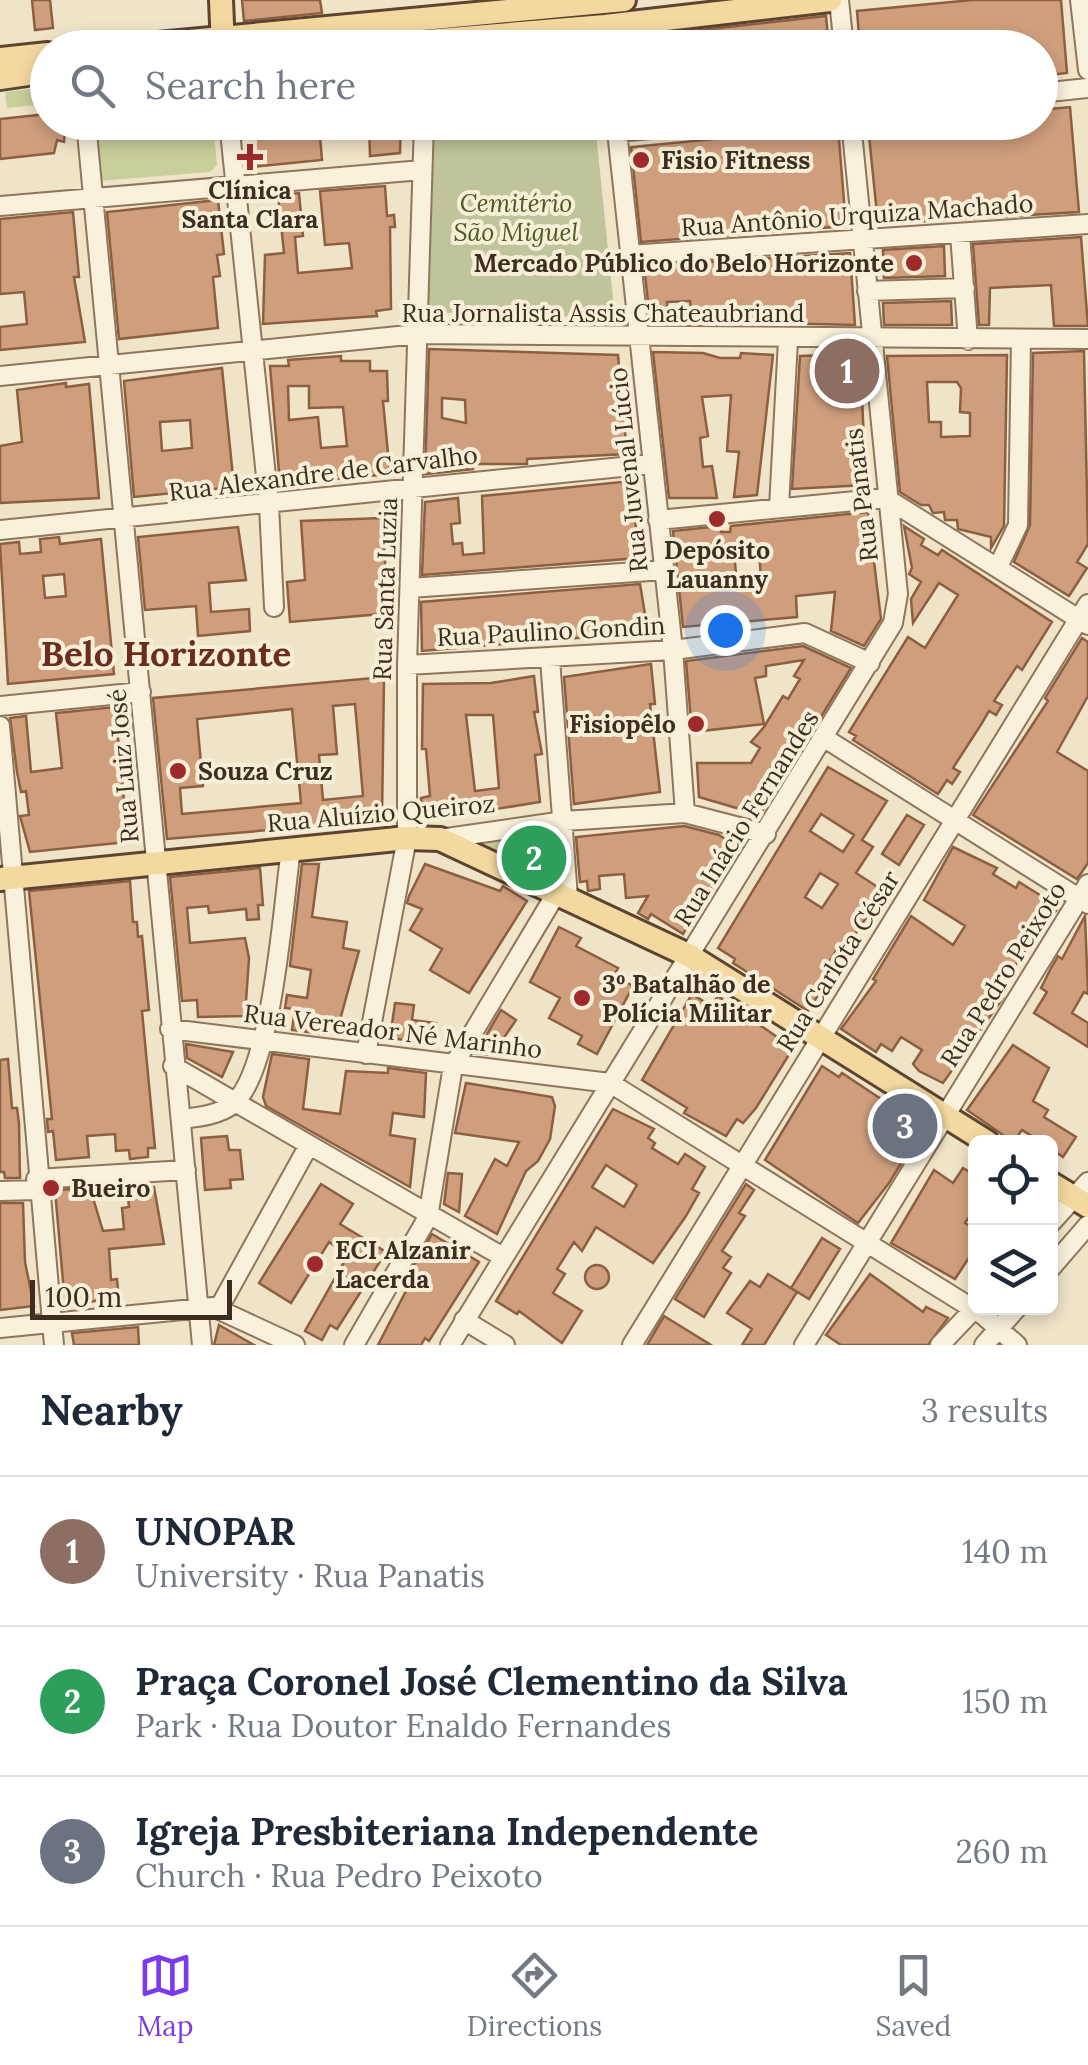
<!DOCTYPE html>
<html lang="en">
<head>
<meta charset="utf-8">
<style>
	:root { --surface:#fff; --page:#f2f2f3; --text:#1f2937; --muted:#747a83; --line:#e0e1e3; --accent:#7c3aed }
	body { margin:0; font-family:Lora,serif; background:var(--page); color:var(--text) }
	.controls { position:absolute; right:30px; bottom:30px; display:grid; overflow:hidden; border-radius:15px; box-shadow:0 5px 15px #0003 }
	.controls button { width:90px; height:90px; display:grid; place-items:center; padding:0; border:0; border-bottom:2px solid var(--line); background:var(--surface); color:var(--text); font:50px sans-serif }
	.scale { position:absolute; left:30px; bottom:25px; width:202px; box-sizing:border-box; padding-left:10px; border:5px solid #3d2e20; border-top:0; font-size:28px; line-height:35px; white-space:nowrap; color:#3d2e20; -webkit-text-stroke:8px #f7eed8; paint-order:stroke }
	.you { position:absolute; left:725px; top:630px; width:35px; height:35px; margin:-25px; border:8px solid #fff; border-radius:50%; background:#1a73e8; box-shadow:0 0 0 15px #1a73e833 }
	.badge { display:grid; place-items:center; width:65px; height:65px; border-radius:50%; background:var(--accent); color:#fff; font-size:32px; font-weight:700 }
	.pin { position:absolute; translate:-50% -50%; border:5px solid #fff; box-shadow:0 2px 10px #0006 }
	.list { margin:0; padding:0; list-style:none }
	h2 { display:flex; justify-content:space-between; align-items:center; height:130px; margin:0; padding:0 40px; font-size:42px }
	h2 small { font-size:32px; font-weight:400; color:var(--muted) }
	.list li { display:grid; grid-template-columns:65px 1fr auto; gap:30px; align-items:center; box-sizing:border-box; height:150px; padding:0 40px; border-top:2px solid var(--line) }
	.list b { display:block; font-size:38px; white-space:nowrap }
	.list p { margin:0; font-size:32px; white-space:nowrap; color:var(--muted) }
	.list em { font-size:32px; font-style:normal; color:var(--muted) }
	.icon { flex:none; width:55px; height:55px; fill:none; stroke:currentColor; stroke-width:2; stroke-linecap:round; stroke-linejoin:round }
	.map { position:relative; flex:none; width:1088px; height:1345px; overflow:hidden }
	.search { position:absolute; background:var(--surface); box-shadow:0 5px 15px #0003; left:30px; right:30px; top:30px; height:110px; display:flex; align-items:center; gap:25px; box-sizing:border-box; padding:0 35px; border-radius:55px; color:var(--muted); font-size:38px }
	.sheet { height:580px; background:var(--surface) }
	nav { display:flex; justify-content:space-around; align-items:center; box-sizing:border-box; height:140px; border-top:2px solid var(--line); background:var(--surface); font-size:28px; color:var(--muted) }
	nav a { display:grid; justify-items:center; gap:5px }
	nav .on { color:var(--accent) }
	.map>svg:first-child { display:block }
	.green { fill:#c9cf9b }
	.cemetery { fill:#bfc49a }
	.building { fill:#cf9f7d; stroke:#8d5f41; stroke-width:2.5; fill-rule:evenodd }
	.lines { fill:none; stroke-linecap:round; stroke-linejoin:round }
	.minor-casing { stroke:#8d765c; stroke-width:22 }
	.major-casing { stroke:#5b4430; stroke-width:28 }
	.minor { stroke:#faf1dc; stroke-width:18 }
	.major { stroke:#f3d9a0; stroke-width:22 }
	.poi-dot { fill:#9e2a2b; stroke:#f7eed8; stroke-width:4 }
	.labels { text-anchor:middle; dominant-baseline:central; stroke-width:8; stroke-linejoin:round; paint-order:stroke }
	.poi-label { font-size:25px; font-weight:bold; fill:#3d2e20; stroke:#f7eed8; text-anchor:start }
	.park-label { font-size:25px; font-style:italic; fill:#4d5a26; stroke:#f7eed8 }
	.street-label { font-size:25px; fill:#3d2e20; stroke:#f7eed8 }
	.district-label { font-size:35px; font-weight:bold; fill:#6b2e1e; stroke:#f7eed8 }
</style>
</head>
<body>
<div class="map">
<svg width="1088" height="1345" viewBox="0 0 1088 1345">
	<rect width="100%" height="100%" fill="#f0e4c8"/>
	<!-- green -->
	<path class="green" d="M 47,87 L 47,104 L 7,108 L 5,92 Z
		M 93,123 L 213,123 L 217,165 L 210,172 L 99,181 Z
		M 549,830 L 554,878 L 474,839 Z"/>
	<!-- cemetery -->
	<path class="cemetery" d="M 429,123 L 595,123 L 615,318 L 424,312 Z"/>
	<!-- building -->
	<path class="building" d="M 32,0 L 50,0 L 53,28 L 35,30 Z
		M 242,0 L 320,0 L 322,13 L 244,21 Z
		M 972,0 L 1061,0 L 1067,73 L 1040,76 L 1040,48 L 975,48 L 966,39 L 937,42 L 938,48 L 860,48 L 857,11 Z
		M 826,16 L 829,48 L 626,48 L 626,40 L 647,36 Z
		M 1070,107 L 1079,212 L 878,224 L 868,126 L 1040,122 L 1040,110 Z
		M 48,114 L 48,122 L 62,122 L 65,129 L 64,142 L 57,140 L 54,153 L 0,159 L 0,119 Z
		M 267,122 L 330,122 L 331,134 L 320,136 L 322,160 L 251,167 L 248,135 L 268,132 Z
		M 369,122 L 401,122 L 400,153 L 370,156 Z
		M 838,127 L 846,226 L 641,242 L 631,147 Z
		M 385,186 L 387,216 L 394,215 L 395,227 L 390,227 L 391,309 L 376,311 L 377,316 L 263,324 L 265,255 L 284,253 L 278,195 L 299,193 L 303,236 L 295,237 L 298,273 L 352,268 L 349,243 L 325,245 L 320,191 Z
		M 218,200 L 224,254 L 217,255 L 220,276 L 213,277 L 218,328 L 119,339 L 107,212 Z
		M 73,212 L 79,277 L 74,277 L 85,342 L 0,350 L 0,327 L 27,324 L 24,292 L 0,294 L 0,219 Z
		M 1081,237 L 1088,326 L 1054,326 L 1051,285 L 990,288 L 989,325 L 979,325 L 973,244 Z
		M 944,246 L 945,276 L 884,278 L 883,250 Z
		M 850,253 L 855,325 L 692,321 L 690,301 L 667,302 L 668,321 L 650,320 L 644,266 Z
		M 951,301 L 952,325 L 884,325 L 883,303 Z
		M 429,349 L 618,355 L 627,454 L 527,459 L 527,464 L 473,464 L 473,469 L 425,474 ZM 442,398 L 465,400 L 466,423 L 442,418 Z
		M 1084,351 L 1088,544 L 1077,562 L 1087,568 L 1069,596 L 1014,562 L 1030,525 L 1033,353 Z
		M 653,352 L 703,353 L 720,358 L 740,358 L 741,353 L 773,355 L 757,495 L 734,497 L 739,452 L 727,451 L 731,395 L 702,397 L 708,436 L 700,438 L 703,467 L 712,466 L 717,498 L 669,498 Z
		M 860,354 L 866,485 L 792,489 L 800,356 Z
		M 1007,355 L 1004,526 L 991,548 L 991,537 L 958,529 L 957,520 L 945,520 L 944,512 L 933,513 L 929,505 L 921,505 L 900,492 L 887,356 ZM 927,382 L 957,382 L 961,388 L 960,412 L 970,413 L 970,436 L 941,437 L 941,422 L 929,422 Z
		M 341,356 L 341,361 L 370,361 L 370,371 L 387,371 L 388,401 L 383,401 L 390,474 L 280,484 L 270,366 L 289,366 L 288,360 ZM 288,386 L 309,386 L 309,408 L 343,407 L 347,446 L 321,448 L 318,417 L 289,420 Z
		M 222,368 L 234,487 L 134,497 L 124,381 ZM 190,420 L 192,448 L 162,451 L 160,422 Z
		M 66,383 L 66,387 L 89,384 L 99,498 L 0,503 L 0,446 L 22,442 L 17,390 Z
		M 631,481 L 639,558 L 422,575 L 425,502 L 458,498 L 460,523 L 451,524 L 453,544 L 462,543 L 463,555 L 484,553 L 482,496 Z
		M 868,512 L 881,619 L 864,646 L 831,631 L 835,592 L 796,596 L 797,617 L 683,627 L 673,531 L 721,526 L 721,532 L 730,532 L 731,526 ZM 759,550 L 761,580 L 737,583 L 734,553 Z
		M 382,518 L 385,561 L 385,593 L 379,593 L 381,614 L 290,622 L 287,582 L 305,580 L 301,521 Z
		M 904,526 L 924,539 L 921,545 L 938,555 L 942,550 L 1052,622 L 1022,670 L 1017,666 L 994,701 L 1002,705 L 996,715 L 989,711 L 982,723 L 953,768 L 960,772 L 952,784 L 947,780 L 938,794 L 853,740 L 856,736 L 849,732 L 908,637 L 925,648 L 958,595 L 939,583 L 913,623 L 911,599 L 921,582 L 909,574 L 912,568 Z
		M 238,527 L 246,580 L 209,583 L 211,612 L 249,609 L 250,631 L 198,636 L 196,606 L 145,610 L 138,537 Z
		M 59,537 L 60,544 L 101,539 L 114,674 L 8,684 L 0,544 L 19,542 L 20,554 L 41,552 L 40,539 ZM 64,574 L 66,596 L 45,598 L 43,576 Z
		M 640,584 L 648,632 L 422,651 L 421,602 Z
		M 1082,638 L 1088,642 L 1088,696 L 1057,752 L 1088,771 L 1088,863 L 1077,879 L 973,815 L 1048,701 L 1045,698 Z
		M 803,646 L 851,668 L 787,772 L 784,770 L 760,815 L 699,797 L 697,763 L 751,763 L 760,748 L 751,742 L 764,727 L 783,696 L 788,699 L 800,679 L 794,676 L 804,660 L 766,666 L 766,676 L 755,678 L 764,724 L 692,732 L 686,661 Z
		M 651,664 L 655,704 L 650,704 L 660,792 L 574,804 L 564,677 Z
		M 534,676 L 538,712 L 534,712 L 542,754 L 535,755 L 540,802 L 421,821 L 421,798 L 430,796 L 426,749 L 422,749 L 423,684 L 491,683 ZM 466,715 L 493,715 L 499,788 L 475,791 Z
		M 384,677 L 382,820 L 167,839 L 153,698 ZM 355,704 L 363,796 L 323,800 L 319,755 L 337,754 L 333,706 ZM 292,709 L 301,803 L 182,814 L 180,788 L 203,786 L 197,719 Z
		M 115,707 L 128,842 L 30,852 L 20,816 L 29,815 L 26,791 L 21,792 L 17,772 L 10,718 L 26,716 L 31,772 L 62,768 L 56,713 Z
		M 828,767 L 887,801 L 862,840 L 873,847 L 856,873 L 884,891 L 842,954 L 836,951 L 825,968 L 832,973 L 808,1011 L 733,963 L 735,959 L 718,948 ZM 821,814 L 854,835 L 843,852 L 810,831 ZM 820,873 L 838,884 L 822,908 L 805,897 Z
		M 907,815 L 924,825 L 899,865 L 882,854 Z
		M 684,826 L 719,835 L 737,847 L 683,934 L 651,914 L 648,919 L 638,913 L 648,896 L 626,898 L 624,874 L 599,876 L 600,889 L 588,891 L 587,881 L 580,882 L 576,837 Z
		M 953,847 L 997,868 L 993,874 L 1016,888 L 1019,882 L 1059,907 L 1031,941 L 997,994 L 1003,998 L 943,1083 L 919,1071 L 913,1064 L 922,1050 L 901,1037 L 892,1051 L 881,1044 L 876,1052 L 841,1029 L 876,981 L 873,979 L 911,916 L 953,945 L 965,926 L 924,900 Z
		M 302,864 L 319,864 L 312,917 L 347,922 L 343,948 L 359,951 L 338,1027 L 325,1025 L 324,1034 L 292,1030 L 295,1009 L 285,1008 L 287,995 L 307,998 L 311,970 L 290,966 Z
		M 425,864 L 500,891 L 503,886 L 527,901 L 469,993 L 430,970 L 442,949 L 410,930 L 422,909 L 407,903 L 409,896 Z
		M 260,868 L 263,905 L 258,905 L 259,919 L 247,920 L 246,909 L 209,913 L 208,906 L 187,908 L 190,943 L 245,938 L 249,958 L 245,1016 L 198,1017 L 197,1000 L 182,1001 L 170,877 Z
		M 130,881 L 133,922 L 137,922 L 138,937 L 142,936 L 149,1010 L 142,1011 L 155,1148 L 148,1148 L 148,1157 L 130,1159 L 129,1150 L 116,1151 L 115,1134 L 87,1136 L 89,1157 L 56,1160 L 53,1131 L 48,1132 L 47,1119 L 52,1119 L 29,891 Z
		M 1085,916 L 1088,994 L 1084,992 L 1072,1013 L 1088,1023 L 1088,1047 L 1034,1013 L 1047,992 L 1041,988 L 1051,968 L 1058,956 L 1062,959 Z
		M 559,927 L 581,938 L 576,946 L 618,968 L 614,976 L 633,986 L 597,1054 L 578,1044 L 582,1036 L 549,1018 L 560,998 L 530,982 Z
		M 692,994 L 711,1006 L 718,996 L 793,1048 L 756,1108 L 743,1123 L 737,1119 L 726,1136 L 684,1113 L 687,1108 L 642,1080 Z
		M 395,1003 L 414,1005 L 412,1020 L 436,1023 L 433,1044 L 390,1038 Z
		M 501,1010 L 516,1020 L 492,1055 L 476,1053 Z
		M 186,1044 L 233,1052 L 222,1077 L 187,1058 Z
		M 1013,1045 L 1049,1068 L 1033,1101 L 1048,1110 L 1044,1117 L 1076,1137 L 1063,1157 L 1050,1148 L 1050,1142 L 1041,1142 L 1022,1130 L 1013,1142 L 967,1110 Z
		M 272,1054 L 309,1059 L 303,1109 L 340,1114 L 346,1071 L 388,1073 L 388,1068 L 426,1073 L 424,1117 L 393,1113 L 390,1135 L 415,1139 L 410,1187 L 266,1106 L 263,1097 Z
		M 8,1059 L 12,1108 L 17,1108 L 19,1123 L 20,1178 L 5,1178 L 4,1172 L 0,1172 L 0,1060 Z
		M 822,1066 L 839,1077 L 842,1073 L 902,1113 L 905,1108 L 923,1120 L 924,1126 L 889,1183 L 858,1223 L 765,1160 Z
		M 466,1083 L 552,1097 L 555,1106 L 550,1139 L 538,1161 L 526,1171 L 497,1234 L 465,1216 L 495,1159 L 507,1166 L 519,1142 L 455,1133 Z
		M 613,1109 L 654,1129 L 648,1138 L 655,1143 L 652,1148 L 678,1164 L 685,1154 L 705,1167 L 692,1189 L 699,1193 L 686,1216 L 653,1263 L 596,1227 L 582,1251 L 574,1242 L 557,1269 L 565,1274 L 553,1293 L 582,1311 L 562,1343 L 519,1311 L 517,1314 L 496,1301 ZM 606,1165 L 637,1185 L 624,1207 L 592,1187 Z
		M 227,1136 L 229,1150 L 240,1150 L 243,1179 L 230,1180 L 231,1188 L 205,1190 L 201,1138 Z
		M 963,1168 L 976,1176 L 976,1207 L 965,1223 L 976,1230 L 976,1247 L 955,1279 L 891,1243 L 934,1170 L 953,1183 Z
		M 448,1173 L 462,1174 L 459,1212 L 444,1204 Z
		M 321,1184 L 353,1204 L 340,1224 L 386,1252 L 337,1329 L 330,1325 L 322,1340 L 305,1331 L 348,1255 L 329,1242 L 291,1303 L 259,1283 Z
		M 746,1184 L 754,1190 L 739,1213 L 745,1216 L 722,1251 L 731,1257 L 723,1268 L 731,1273 L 704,1317 L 675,1299 Z
		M 154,1187 L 164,1244 L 109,1249 L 111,1280 L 117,1279 L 119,1299 L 65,1304 L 55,1190 L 90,1188 L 103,1231 L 124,1229 L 122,1208 L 129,1207 L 127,1189 Z
		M 0,1203 L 23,1203 L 25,1262 L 34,1306 L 0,1310 Z
		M 432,1234 L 479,1262 L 429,1341 L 425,1338 L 421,1345 L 378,1345 L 407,1289 L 402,1286 Z
		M 822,1238 L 840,1249 L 809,1299 L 791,1288 Z
		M585 1277a12 12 0 1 1 24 0a12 12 0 1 1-24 0Z
		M 768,1274 L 797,1292 L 764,1345 L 742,1345 L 752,1329 L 727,1313 L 750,1281 L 760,1287 Z
		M 870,1274 L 923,1312 L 926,1307 L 948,1318 L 928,1345 L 841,1345 L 826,1335 Z
		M 664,1316 L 690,1332 L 711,1345 L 647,1345 Z
		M 219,1325 L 254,1345 L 214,1345 Z
		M 138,1327 L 139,1345 L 74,1345 L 72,1333 Z"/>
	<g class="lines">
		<!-- minor casing -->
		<g class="minor-casing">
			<path id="minor" d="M 839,0 L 844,48
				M 1080,0 L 1088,70
				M 605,26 L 608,48
				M 1040,93 L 1088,88
				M 86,122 L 202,1345
				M 229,122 L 269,505 L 274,607
				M 616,122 L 673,650 L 685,813
				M 617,132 L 730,122
				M 0,206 L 422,170
				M 960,234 L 968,340
				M 629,255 L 1088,224
				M 867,291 L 965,288
				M 0,376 L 418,334 L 1088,339
				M 779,507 L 788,340
				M 658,520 L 886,498 L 1088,625
				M 0,530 L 651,464
				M 999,565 L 1018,525 L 1021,340
				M 410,588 L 664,570
				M 550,659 L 568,897
				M 407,665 L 673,650 L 805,633 L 870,663
				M 0,706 L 141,692
				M 0,726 L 54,1345
				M 826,739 L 1088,904
				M 440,839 L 564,821 L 685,813 L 766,834
				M 170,1029 L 610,1083 L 983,1315 L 1017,1345
				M 366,1054 L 407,838 L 407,665 L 424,122
				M 173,1066 L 503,1257
				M 181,1119 C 199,1117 219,1115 233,1104 C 273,1070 283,904 291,849
				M 36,1179 L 186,1170
				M 0,1191 L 37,1190
				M 1050,1224 L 1088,1182
				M 1050,1269 L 1088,1225
				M 219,1308 L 309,1145
				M 464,1320 L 505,1345
				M 0,1328 L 213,1307 L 295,1345
				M 354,1345 L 428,1217 L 453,1066 L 557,892
				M 450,1345 L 893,623 L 898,594 L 851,122
				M 632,1345 L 1088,604
				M 804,1345 L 1088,884
				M 940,1345 L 976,1307
				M 984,1345 L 1017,1308"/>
		</g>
		<!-- major casing -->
		<g class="major-casing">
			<path id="major" d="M 221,0 L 223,48
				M 115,48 L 624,0
				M 343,48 L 605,26 L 830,0
				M 0,59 L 48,54
				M 0,78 L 48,71
				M 0,879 L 407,838 L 440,839 L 690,956 L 987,1142
				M 1050,1183 L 1088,1206"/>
		</g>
		<!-- minor -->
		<use href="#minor" class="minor"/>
		<!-- major -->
		<use href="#major" class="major"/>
	</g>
	<!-- markers -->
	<g class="poi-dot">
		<path d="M245 142h10v10h10v10h-10v10h-10v-10h-10v-10h10z"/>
		<circle cx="641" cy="160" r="10"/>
		<circle cx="914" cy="263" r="10"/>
		<circle cx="717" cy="519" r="10"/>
		<circle cx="696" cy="724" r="10"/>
		<circle cx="178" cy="771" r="10"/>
		<circle cx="582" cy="998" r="10"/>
		<circle cx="51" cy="1188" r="10"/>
		<circle cx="315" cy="1264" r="10"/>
	</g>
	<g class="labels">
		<!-- poi labels -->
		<g class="poi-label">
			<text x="661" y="160">Fisio Fitness</text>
			<text x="250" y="190" text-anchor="middle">Clínica<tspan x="250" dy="29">Santa Clara</tspan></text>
			<text x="894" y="263" text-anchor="end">Mercado Público do Belo Horizonte</text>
			<text x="717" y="550" text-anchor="middle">Depósito<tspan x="717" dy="29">Lauanny</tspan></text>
			<text x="676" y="724" text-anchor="end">Fisiopêlo</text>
			<text x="198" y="771">Souza Cruz</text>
			<text x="602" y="984">3º Batalhão de<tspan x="602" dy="29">Polícia Militar</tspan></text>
			<text x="71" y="1188">Bueiro</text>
			<text x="335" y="1250">ECI Alzanir<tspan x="335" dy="29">Lacerda</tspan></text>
		</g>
		<!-- park labels -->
		<g class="park-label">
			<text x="516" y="203">Cemitério<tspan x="516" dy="29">São Miguel</tspan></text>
		</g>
		<!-- street labels -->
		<g class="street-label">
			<text transform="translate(857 215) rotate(-4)">Rua Antônio Urquiza Machado</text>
			<text x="603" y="313">Rua Jornalista Assis Chateaubriand</text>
			<text transform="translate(628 470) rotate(-96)">Rua Juvenal Lúcio</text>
			<text transform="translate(323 473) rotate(-7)">Rua Alexandre de Carvalho</text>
			<text transform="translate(861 495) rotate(-97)">Rua Panatis</text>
			<text transform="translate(385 589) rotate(-88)">Rua Santa Luzia</text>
			<text transform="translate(551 631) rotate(-3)">Rua Paulino Gondin</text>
			<text transform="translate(123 766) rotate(-95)">Rua Luiz José</text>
			<text transform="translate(381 813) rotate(-5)">Rua Aluízio Queiroz</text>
			<text transform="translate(746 818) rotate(-58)">Rua Inácio Fernandes</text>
			<text transform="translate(838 961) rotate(-58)">Rua Carlota César</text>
			<text transform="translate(1003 974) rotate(-58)">Rua Pedro Peixoto</text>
			<text transform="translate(393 1031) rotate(7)">Rua Vereador Né Marinho</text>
		</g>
		<!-- district labels -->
		<g class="district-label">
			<text x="166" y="653">Belo Horizonte</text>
		</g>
	</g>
</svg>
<div class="controls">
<button><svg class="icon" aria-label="locate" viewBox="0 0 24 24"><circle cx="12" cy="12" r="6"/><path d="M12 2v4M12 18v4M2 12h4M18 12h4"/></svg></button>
<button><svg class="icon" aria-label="layers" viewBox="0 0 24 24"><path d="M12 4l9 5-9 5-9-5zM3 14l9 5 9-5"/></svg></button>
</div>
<div class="scale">100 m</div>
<div class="you"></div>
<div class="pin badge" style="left:847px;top:371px;background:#8d6e63">1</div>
<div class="pin badge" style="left:534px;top:858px;background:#2e9e5b">2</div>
<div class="pin badge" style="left:905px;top:1126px;background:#6b7280">3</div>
<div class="search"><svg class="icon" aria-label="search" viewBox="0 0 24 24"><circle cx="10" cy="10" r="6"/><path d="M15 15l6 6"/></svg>Search here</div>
</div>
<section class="sheet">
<h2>Nearby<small>3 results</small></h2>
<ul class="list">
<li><span class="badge" style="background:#8d6e63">1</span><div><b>UNOPAR</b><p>University · Rua Panatis</p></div><em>140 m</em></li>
<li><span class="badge" style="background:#2e9e5b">2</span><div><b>Praça Coronel José Clementino da Silva</b><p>Park · Rua Doutor Enaldo Fernandes</p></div><em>150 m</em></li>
<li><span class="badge" style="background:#6b7280">3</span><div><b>Igreja Presbiteriana Independente</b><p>Church · Rua Pedro Peixoto</p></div><em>260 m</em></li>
</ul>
</section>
<nav>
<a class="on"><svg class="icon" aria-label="map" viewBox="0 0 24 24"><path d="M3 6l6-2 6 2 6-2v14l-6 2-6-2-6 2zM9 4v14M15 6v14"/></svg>Map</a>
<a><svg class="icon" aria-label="directions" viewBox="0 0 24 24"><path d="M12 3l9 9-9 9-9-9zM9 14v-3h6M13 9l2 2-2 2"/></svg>Directions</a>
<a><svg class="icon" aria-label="saved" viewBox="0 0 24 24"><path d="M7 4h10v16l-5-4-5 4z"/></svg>Saved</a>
</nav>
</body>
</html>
